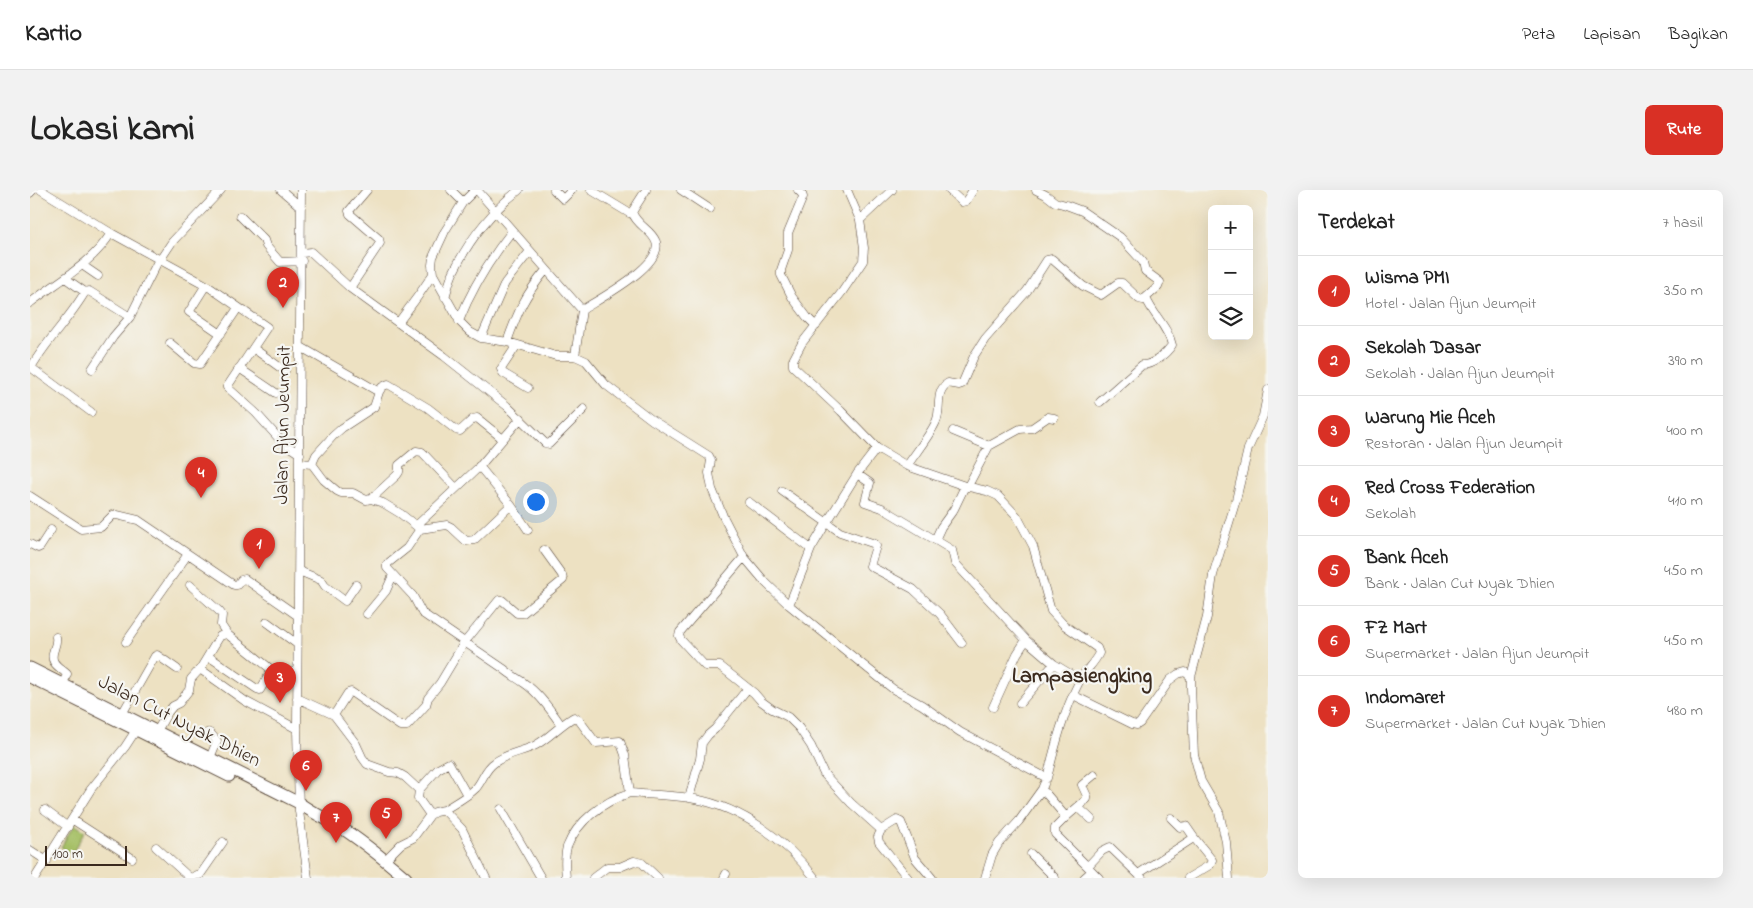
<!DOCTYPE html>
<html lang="id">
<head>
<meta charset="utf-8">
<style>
	:root { --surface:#fff; --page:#f2f2f2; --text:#222; --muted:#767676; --line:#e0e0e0; --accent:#d93025 }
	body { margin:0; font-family:"Indie Flower",sans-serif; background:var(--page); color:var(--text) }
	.controls { position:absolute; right:15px; top:15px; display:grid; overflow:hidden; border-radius:8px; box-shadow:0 5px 20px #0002 }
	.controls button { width:45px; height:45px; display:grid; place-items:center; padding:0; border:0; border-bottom:1px solid var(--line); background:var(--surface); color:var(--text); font:25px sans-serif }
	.scale { position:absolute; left:15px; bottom:12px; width:82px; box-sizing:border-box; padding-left:5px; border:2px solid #3b2a1e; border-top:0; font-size:14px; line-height:18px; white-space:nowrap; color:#3b2a1e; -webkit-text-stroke:4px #f6f6f2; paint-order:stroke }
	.you { position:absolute; left:505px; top:311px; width:18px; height:18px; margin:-12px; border:4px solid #fff; border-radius:50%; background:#1a73e8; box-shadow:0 0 0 8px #1a73e833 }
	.badge { display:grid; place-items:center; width:32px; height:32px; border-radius:50%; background:var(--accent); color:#fff; font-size:16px; font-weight:700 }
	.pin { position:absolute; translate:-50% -41px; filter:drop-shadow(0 1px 2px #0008) }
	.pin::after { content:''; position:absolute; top:26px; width:18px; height:15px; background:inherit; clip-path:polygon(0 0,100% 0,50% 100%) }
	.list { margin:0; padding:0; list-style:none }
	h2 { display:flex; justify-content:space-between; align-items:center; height:65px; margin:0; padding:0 20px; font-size:21px }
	h2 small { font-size:16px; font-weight:400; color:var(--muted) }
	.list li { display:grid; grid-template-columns:32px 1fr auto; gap:15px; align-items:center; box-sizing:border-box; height:70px; padding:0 20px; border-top:1px solid var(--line) }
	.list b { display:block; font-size:19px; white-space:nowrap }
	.list p { margin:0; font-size:16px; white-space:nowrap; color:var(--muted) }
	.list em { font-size:16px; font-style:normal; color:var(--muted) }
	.icon { flex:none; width:28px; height:28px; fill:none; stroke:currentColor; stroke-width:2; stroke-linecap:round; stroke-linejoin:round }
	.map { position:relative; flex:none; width:1238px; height:688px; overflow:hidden; border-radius:8px }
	header { display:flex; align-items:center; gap:30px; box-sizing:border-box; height:70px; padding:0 25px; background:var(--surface); border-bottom:1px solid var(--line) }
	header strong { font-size:24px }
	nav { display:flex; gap:28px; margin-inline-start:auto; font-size:18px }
	.intro { display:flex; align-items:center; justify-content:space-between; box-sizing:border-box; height:120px; padding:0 30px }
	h1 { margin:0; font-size:35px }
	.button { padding:12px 22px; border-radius:8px; background:var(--accent); color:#fff; font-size:18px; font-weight:700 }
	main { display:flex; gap:30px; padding:0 30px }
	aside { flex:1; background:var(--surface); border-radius:8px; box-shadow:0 5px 20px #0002 }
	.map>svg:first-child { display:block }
	.green { fill:#a5bf65; stroke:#707442 }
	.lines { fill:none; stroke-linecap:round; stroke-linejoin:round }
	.minor-casing { stroke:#564537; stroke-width:9 }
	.highway-casing { stroke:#564537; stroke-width:13 }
	.minor { stroke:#fff; stroke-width:8 }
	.highway { stroke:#fff; stroke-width:11 }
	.labels { text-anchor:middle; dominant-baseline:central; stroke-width:4.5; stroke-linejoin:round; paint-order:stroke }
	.street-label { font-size:20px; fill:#3b2a1e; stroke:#f6f6f2 }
	.quarter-label { font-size:22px; font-weight:bold; fill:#3b2a1e; stroke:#f6f6f2 }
</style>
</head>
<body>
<header>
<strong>Kartio</strong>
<nav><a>Peta</a><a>Lapisan</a><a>Bagikan</a></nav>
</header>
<div class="intro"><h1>Lokasi kami</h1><a class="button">Rute</a></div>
<main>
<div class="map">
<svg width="1238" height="688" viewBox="0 0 1238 688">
	<rect width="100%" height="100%" fill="#f6f6f2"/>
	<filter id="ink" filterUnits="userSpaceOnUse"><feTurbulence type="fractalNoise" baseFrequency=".02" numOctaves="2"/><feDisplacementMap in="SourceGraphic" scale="10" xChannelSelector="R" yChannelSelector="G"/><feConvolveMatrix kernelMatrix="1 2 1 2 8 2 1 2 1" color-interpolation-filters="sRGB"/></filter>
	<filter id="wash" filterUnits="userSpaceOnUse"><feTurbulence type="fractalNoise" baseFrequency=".0096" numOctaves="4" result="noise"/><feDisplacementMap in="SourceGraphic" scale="20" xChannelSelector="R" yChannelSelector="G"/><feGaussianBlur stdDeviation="1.12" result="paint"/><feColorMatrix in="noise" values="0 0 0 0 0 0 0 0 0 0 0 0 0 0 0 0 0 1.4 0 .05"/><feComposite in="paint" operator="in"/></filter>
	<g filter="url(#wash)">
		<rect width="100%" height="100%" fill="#ede1c2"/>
		<!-- green -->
		<path class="green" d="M 44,634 L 55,641 L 42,664 L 31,657 Z"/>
	</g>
	<g filter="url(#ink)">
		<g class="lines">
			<!-- minor casing -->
			<g class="minor-casing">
				<path id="minor" d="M 11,0 L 81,43 L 176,95 L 237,137 L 197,197 L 226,223 L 252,252 L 270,264
					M 251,0 L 271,17
					M 271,0 L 267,539 L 269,621 L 278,688
					M 421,0 L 433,12
					M 445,0 L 433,12 L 415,41 L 403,67 L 402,75 L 403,84 L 430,132 L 440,142 L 451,148 L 478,152 L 526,166 L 545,166 L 556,171 L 576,195 L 622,230 L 679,266 L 681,270 L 679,283 L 682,299 L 693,326 L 714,367 L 735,392 L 759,415 L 863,499 L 892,515 L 930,542 L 1017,588 C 1025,556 1034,521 1049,492 C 1054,481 1064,474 1069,463 L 1067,458 L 1034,435 L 1021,421 L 1003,356 L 987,326 L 968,306 L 957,301 L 935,296 L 877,276 L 847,258 L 827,284 L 791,342 L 781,359 L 759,415
					M 447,0 L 552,120 L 545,166
					M 524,0 L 533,9 L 542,0
					M 561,0 L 599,23 L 602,22 L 616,0
					M 651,0 L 680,19
					M 768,0 L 772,4 L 773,7 L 758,43 L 758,60 L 751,80 L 751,85 L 762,107 L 777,127 L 786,136
					M 817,0 L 830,30 L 834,58 L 833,71 L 812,102 L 772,153 L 763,170 L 763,176 L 811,221 L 847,258
					M 919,0 L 932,12 L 936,11 L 943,0
					M 0,3 L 3,0
					M 210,26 L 234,50 L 236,56 L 250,72 L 272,71
					M 830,30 L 862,0
					M 272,63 L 281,62 L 320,98 L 414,166 L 477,216 L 515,253 L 519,254 L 554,219
					M 130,70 L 142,52 L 191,0
					M 52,75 L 68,86
					M 35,88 L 55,102 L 59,101 L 100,127
					M 176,95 L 159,122 L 191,144
					M 320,98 L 350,53 L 349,49 L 320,24 L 319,21 L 337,0
					M 55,102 C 40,128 17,150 2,176 L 3,179 L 61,222
					M 415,107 C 418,98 420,89 424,81 C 439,50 462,21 489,0
					M 0,113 C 28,91 62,74 81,43
					M 552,120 C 569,109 634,75 626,52 C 621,39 607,36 602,22
					M 429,131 C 442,98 460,69 482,41
					M 368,133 L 388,106 L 403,84
					M 451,148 L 475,93 L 500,61
					M 477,152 C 488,121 495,105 516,80
					M 140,153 L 164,173 L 170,174 L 208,118
					M 487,155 L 471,179 L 473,183 L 498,198
					M 271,157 L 349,202 L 352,197 L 358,194 L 398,218 L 426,240 L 430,241 L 443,229 L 447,228 L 473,249
					M 223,158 L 255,181
					M 209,178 L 246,203
					M 62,179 L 83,147 L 100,127 L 129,69
					M 1070,212 L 1112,175 C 1123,175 1136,164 1142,155 C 1138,137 1123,125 1116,108
					M 923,241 L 959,256
					M 270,273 L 282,274 L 294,290 L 307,301 L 311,303 L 323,303 L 336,310 L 341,309 L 353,313 L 371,324 L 390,339 L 377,358 L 357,374 L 357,378 L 383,406 L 392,423 L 474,479 C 481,485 487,488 494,493 C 509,503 521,520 531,535
					M 282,274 L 286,265 L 303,246 L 312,238 L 344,217 L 349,202
					M 449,276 L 481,315 L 498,340
					M 877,276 C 884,265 904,240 907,229 C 911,217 905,201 918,193 L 929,195 L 932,194 L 944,166 L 955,149 L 997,101 L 1017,70 L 1022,69 L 1053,96 L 1071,105 L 1088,93 L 1092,93 L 1109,109 L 1113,110 L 1128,97 L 1130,92 L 1115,81 L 1113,72 L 1090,47 L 1052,21 L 1036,15 L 1025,12 L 1016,5 L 1006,0
					M 827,284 L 840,293 L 835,312 L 852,318 L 922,360 L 925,373 L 996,450 L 1024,474 L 1050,490
					M 938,296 L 959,256 L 990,239 L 1002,238 L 1018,227 L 1024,228
					M 752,301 L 810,342 L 845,354 L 846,356 L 840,376 L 883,399 L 910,424 L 932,453
					M 0,306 L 51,339 L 71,337 L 83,325 L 87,325 L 108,330 L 204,395 L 207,395 L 211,390 L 215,389 L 268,426
					M 341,309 L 367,285 L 369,282 L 369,275 L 386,261 L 392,262 L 426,298
					M 719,312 L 781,359
					M 386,336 L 449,277 L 491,228
					M 390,339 L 417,335 L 421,337 L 436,351 L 444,350 L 481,315
					M 905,350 L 911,337 L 924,319 L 935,296
					M 0,354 L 8,358 L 10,357 L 21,340
					M 714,367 L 650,442 L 649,446 L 651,450 L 675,476 L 690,476 L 724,503 L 731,511 L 742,519 L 758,527 L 769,538 L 781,556 L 794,584 L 821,613 L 851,640 L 867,630 L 871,632 L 885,668 L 902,688
					M 269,381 L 291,390 L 295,396 L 315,411 L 326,395
					M 160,395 L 189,421 L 192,425 L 191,435 L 197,444
					M 337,424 L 356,401 L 363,385
					M 237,432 L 267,454
					M 26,447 C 28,456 19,464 24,472 C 27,477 33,480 37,484 L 33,494
					M 96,452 L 158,364
					M 178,466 L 227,499 L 230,500 L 242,480
					M 170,479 L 215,511 L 267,539
					M 1043,505 L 1102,534 L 1107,535 L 1110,533 L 1140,490 L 1148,484 L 1155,482 L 1161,487
					M 267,508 L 304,525 L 326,554 L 332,567 L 337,574 L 359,582 L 368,583 L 375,587 L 389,600 L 388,608 L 400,625
					M 990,513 L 1024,474
					M 963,517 L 987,464 L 996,450
					M 92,524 L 125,466 L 127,465 L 147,479
					M 304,525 L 318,503 L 321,502 L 370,536 L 377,536 L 396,515 L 398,508 L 410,493 L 434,453 L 469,410 L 472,410 L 487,423 L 493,423 L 533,390 L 532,385 L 514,360
					M 127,541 L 138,522 L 143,516 L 149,513 L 159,500 L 161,489 L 170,479 L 190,446 L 197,444 L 242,480 L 267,482
					M 177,543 L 180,543 L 187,551 L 180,568
					M 1012,599 L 1036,627 L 1025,638 L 1025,644 L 1069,688
					M 389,600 L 408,579 L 419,573 L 437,605
					M 600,603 C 621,605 644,605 665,609 C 712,618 756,650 785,688
					M 659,608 L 670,569 L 672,553 L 678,545 L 685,539 L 718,498
					M 1048,617 L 1061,629
					M 471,619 L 511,688
					M 15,620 L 38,637
					M 414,620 C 425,613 437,607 446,598 C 453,590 455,579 464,573 C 476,563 493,562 506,555 C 520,547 530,535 544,527 L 549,530 L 566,553 L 590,551 L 595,565 L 600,603 C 574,611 547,631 537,657 C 534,667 535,678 536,688
					M 1036,627 L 1057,609 L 1057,606 L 1052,595 L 1064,585
					M 1141,628 L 1150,637 L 1156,636 L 1165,649
					M 43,630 L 102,668
					M 851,640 L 848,647 L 849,652 L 878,688
					M 126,657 L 160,688
					M 0,660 L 17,671
					M 1001,664 L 1025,688
					M 355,670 L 371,654 L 383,648 L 400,625 L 405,622 L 414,620 L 432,639 L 456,688
					M 1058,676 L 1072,661 L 1080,657 L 1112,688
					M 1108,684 L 1162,649 L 1165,649 L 1182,670 L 1180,675 L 1158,688
					M 5,688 L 61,599 L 95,557 L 108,537
					M 162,688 L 166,685 L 170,685 L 193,652
					M 563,688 L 577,677 L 590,677 L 604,671 L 612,673 L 628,688
					M 694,688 L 696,684
					M 955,688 L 962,665 L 969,653 L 989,631 L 1012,599 L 1014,594
					M 1054,688 L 1062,681
					M 1199,688 L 1196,652 L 1189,622 L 1171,591 L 1164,565 L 1161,498 L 1161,487 L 1177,427 L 1183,385 L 1206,310 L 1218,259 L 1233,226 L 1238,200"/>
			</g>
			<!-- highway casing -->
			<g class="highway-casing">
				<path id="highway" d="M 0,478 L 269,613 C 281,622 294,628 307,635 C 331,650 354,669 376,688
					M 0,487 L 199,586"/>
			</g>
			<!-- minor -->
			<use href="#minor" class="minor"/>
			<!-- highway -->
			<use href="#highway" class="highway"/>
		</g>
	</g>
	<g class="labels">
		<!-- street labels -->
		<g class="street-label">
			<text transform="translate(254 235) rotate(-89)">Jalan Ajun Jeumpit</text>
			<text transform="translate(149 532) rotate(27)">Jalan Cut Nyak Dhien</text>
		</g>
		<!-- quarter labels -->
		<g class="quarter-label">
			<text x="1052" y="487">Lampasiengking</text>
		</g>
	</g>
</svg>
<div class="controls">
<button>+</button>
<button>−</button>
<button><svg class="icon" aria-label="layers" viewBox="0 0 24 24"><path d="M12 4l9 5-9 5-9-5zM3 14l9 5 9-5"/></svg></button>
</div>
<div class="scale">100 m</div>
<div class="you"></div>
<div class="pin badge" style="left:229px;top:379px">1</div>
<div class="pin badge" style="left:253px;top:118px">2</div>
<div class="pin badge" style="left:250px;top:513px">3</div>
<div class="pin badge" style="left:171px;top:308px">4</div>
<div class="pin badge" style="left:356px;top:649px">5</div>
<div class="pin badge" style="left:276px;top:601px">6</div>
<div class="pin badge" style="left:306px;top:653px">7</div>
</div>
<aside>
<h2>Terdekat<small>7 hasil</small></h2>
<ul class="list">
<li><span class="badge">1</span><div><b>Wisma PMI</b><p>Hotel · Jalan Ajun Jeumpit</p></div><em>350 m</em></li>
<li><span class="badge">2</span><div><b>Sekolah Dasar</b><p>Sekolah · Jalan Ajun Jeumpit</p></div><em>390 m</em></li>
<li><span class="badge">3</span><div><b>Warung Mie Aceh</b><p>Restoran · Jalan Ajun Jeumpit</p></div><em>400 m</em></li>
<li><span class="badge">4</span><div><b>Red Cross Federation</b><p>Sekolah</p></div><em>410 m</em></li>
<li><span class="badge">5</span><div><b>Bank Aceh</b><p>Bank · Jalan Cut Nyak Dhien</p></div><em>450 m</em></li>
<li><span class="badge">6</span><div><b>FZ Mart</b><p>Supermarket · Jalan Ajun Jeumpit</p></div><em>450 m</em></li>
<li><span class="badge">7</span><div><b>Indomaret</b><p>Supermarket · Jalan Cut Nyak Dhien</p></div><em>480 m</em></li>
</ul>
</aside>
</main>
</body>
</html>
